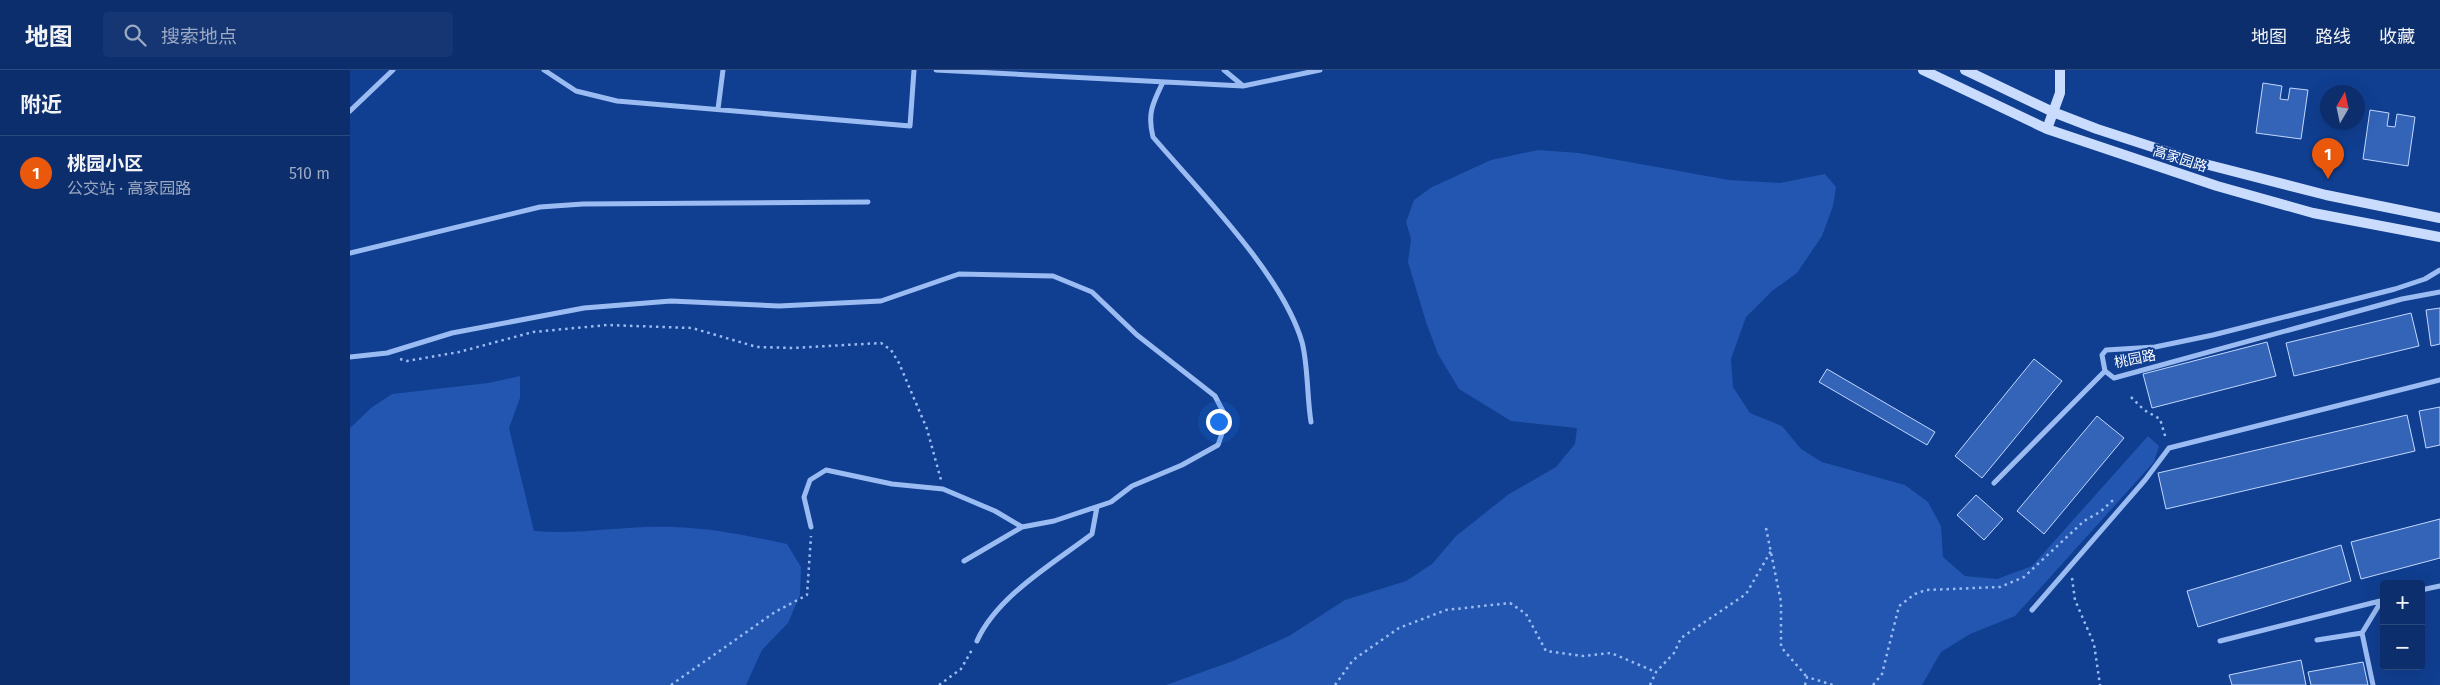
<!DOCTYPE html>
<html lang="zh">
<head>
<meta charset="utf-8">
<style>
	:root { --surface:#0c2e6c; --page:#153672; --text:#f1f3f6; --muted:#9aa8c2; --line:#2c4a7f; --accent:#ea580c }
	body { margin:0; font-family:"Fira Sans","Noto Sans SC",sans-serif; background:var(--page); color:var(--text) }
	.controls { position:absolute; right:15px; bottom:15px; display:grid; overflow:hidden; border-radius:5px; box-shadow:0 5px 20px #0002 }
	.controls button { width:45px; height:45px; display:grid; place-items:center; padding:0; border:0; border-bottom:1px solid var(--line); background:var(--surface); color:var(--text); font:25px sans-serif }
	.compass { position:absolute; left:1970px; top:15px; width:45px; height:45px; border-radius:50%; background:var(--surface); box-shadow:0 5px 20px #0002; rotate:9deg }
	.you { position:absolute; left:868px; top:351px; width:18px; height:18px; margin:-12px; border:4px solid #fff; border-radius:50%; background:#1a73e8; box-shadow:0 0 0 8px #1a73e833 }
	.badge { display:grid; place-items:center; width:32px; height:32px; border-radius:50%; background:var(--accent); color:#fff; font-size:16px; font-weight:700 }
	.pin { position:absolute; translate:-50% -41px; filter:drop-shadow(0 1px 2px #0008) }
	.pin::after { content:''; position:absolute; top:26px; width:18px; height:15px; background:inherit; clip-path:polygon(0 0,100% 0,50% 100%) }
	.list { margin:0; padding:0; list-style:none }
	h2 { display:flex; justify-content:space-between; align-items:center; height:65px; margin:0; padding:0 20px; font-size:21px }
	h2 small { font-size:16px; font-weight:400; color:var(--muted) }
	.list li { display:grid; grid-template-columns:32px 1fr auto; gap:15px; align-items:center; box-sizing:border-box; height:75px; padding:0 20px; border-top:1px solid var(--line) }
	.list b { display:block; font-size:19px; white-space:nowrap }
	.list p { margin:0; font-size:16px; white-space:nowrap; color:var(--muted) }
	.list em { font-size:16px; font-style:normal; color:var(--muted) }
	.icon { flex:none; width:28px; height:28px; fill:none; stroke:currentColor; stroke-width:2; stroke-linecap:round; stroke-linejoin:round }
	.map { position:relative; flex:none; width:2090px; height:615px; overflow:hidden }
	header { display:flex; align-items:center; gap:30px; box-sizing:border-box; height:70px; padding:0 25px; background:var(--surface); border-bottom:1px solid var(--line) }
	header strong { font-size:24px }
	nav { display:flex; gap:28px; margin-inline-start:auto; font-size:18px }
	.search { width:350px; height:45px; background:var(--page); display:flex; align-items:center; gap:12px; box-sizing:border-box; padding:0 18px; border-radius:5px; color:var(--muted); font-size:19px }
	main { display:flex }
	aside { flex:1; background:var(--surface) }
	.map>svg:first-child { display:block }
	.green { fill:#2256b0 }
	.building { fill:#3464b8; stroke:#c2d8fd }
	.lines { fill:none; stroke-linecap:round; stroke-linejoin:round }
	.path { stroke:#9bbcf3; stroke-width:2.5; stroke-dasharray:2.5 4; stroke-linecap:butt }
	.street { stroke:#9bbcf3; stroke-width:5 }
	.secondary { stroke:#cadcfd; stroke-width:10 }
	.labels { text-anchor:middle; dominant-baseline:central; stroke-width:4; stroke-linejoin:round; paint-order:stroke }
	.street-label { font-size:14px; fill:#fff; stroke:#103e90 }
</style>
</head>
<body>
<header>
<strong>地图</strong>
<div class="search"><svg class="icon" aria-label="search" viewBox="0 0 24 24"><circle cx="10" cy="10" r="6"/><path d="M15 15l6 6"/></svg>搜索地点</div>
<nav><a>地图</a><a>路线</a><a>收藏</a></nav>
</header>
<main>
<aside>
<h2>附近<small></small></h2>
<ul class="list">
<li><span class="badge">1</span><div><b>桃园小区</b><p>公交站 · 高家园路</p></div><em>510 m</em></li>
</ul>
</aside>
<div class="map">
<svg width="2090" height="615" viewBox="0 0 2090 615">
	<rect width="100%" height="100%" fill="#103e90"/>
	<!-- green -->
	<path class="green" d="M 1188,80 L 1229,83 L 1379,110 L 1430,113 L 1475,104 L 1486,117 L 1483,136 L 1472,166 L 1447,203 L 1422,221 L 1396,247 L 1381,289 L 1383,317 L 1400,343 L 1432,356 L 1451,379 L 1472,392 L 1555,415 L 1578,432 L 1591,456 L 1593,487 L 1615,506 L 1647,509 L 1682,496 L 1798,366 L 1809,376 L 1804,392 L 1665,546 L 1620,564 L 1591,582 L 1572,615 L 816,615 L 883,591 L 939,566 L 995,530 L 1056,511 L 1082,494 L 1106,466 L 1159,424 L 1206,397 L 1225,374 L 1227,358 L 1161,351 L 1109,319 L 1088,284 L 1076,252 L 1058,192 L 1061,169 L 1056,152 L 1064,130 L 1082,117 L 1141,90 Z
		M 170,306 L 170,328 L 159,358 L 184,461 C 231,465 276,455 323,457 C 362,458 398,466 437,474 L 451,497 L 450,525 L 438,553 L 412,580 L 396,615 L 0,615 L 0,358 L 21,338 L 42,324 L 138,313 Z"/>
	<!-- building -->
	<path class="building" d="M 1913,13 L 1932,16 L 1930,29 L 1938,30 L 1940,18 L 1958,20 L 1951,69 L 1906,63 Z
		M 2020,40 L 2039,43 L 2037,56 L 2045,57 L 2047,44 L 2065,47 L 2058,96 L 2013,89 Z
		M 2090,238 L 2090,274 L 2081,276 L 2076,240 Z
		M 2061,243 L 2069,276 L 1944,306 L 1936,273 Z
		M 1917,272 L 1926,306 L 1802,338 L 1793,304 Z
		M 1684,289 L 1712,311 L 1632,408 L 1605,386 Z
		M 1477,299 L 1585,362 L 1577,375 L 1469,312 Z
		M 2090,337 L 2090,375 L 2076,378 L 2069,341 Z
		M 2057,345 L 2065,381 L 1816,439 L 1808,403 Z
		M 1747,346 L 1774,368 L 1694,464 L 1667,441 Z
		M 1626,425 L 1653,449 L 1634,470 L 1607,445 Z
		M 2090,449 L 2090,488 L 2011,509 L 2001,472 Z
		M 1991,475 L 2001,511 L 1848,557 L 1837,521 Z
		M 1951,590 L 1956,615 L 1882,615 L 1879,605 Z
		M 2013,592 L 2018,615 L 1961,615 L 1958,602 Z"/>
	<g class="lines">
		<!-- path -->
		<path class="path" d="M 50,289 L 57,291 L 109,282 L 183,262 L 257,255 L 342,258 L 407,277 L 443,278 L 531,273 L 541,280 L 549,293 L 577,359 L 591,410
			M 1781,327 L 1794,340 L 1810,349 L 1816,369
			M 1416,458 L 1431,532 L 1431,577 L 1457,607
			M 1722,508 L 1725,530 L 1744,574 L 1750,615
			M 321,615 L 425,542 L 457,525 L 461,466
			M 589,615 L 611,599 L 623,578
			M 985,615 L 1003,590 L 1049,558 L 1096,540 L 1160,533 L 1176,544 L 1196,581 L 1233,586 L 1261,583 L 1306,602
			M 1300,615 L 1306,602 L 1324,583 L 1331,568 L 1396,524 L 1421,481
			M 1455,615 L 1457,607 L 1483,615
			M 1523,615 L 1532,604 L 1549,536 L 1565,524 L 1576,520 L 1650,517 L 1674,507 L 1734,451 L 1750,442 L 1762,431 L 1765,431"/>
		<!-- street -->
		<path class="street" d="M 194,0 L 226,21 L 267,31 L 560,56 L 564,0
			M 586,0 L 893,16 L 970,0
			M 874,0 L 892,15
			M 813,12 C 803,33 797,43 803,67 C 850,122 932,204 952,272 C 958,294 957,328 961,352
			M 368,39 L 373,0
			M 0,41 L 43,0
			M 0,183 L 190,137 L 233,134 L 518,132
			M 2090,200 L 2075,209 L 2045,219 L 1863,265 L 1805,277 L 1756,280 L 1752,285 L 1755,301 L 1764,308 L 2052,229 L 2090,222
			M 0,287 L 37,283 L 102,263 L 234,238 L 321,231 L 429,236 L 531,231 L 609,204 L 703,206 L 742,222 L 787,265 L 865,326 L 877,349 L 868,375 L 832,395 L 782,416 L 761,432 L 704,451 L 672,457 L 645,441 L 593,419 L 542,414 L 476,400 L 460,410 L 454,427 L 461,457
			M 1644,413 L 1755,301
			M 614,491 L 672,457
			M 2071,520 L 2090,516
			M 1682,540 L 1795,410 L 1819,378 L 2090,310
			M 1967,570 L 2012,563
			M 627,571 C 647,526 704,493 742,464 L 747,437
			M 1870,571 L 2034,530
			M 2023,615 L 2012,563 L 2032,530"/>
		<!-- secondary -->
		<path class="secondary" d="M 1573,0 L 1697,59 L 1867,116 L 1963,143 L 2090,167
			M 1615,0 L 1703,42 L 1747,59 L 1855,94 L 1976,125 L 2090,148
			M 1697,59 L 1710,23 L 1710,0"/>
	</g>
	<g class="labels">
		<!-- street labels -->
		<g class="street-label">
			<text transform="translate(1830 89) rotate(18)">高家园路</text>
			<text transform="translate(1785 289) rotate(-11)">桃园路</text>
		</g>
	</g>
</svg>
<div class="controls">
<button>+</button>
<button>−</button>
</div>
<svg class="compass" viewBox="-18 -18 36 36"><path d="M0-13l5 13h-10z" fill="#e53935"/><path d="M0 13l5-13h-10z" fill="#9aa8c2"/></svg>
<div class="you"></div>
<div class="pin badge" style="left:1978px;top:109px">1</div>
</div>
</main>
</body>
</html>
